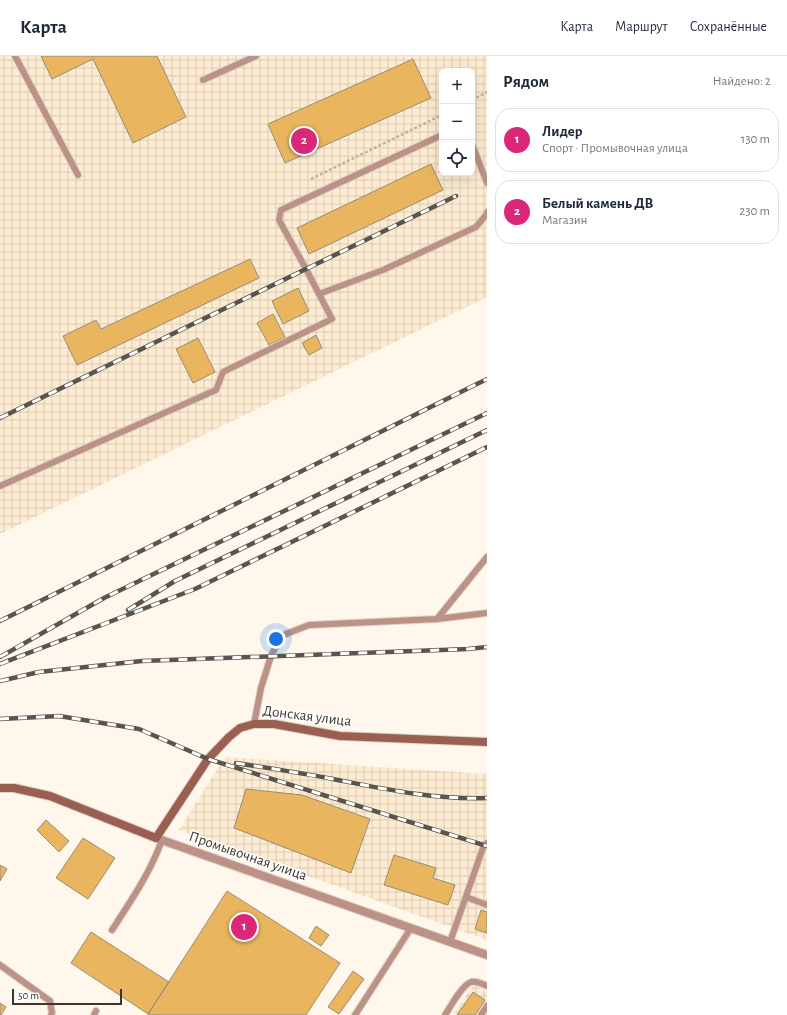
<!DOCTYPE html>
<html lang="ru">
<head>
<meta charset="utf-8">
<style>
	:root { --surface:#fff; --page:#f6f6f7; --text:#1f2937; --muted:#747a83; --line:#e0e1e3; --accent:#db2777 }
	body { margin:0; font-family:"Alegreya Sans",sans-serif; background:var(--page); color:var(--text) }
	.controls { position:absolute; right:12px; top:12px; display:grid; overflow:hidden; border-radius:8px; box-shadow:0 4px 16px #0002 }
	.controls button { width:36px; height:36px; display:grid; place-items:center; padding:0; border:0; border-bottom:1px solid var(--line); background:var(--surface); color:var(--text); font:20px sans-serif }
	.scale { position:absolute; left:12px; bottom:10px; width:110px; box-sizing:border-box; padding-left:4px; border:2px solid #3b362f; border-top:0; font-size:11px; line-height:14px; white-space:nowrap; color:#3b362f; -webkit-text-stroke:3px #fff; paint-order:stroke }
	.you { position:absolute; left:276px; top:583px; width:14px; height:14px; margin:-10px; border:3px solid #fff; border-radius:50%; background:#1a73e8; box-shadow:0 0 0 6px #1a73e833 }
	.badge { display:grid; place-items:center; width:26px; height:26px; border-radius:50%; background:var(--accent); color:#fff; font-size:13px; font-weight:700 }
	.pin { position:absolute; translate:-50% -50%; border:2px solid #fff; box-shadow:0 1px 4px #0006 }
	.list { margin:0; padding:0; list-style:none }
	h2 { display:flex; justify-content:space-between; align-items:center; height:52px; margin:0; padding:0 16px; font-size:17px }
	h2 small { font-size:13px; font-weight:400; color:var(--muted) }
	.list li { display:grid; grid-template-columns:26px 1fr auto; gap:12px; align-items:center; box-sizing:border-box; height:64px; margin:0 8px 8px; padding:0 8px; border:1px solid var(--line); border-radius:16px }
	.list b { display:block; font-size:15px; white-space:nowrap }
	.list p { margin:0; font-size:13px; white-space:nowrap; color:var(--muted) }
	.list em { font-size:13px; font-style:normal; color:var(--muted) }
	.icon { flex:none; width:22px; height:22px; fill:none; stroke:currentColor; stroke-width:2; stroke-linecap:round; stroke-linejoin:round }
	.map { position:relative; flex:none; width:487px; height:959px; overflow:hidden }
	header { display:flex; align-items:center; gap:24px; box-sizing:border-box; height:56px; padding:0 20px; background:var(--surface); border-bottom:1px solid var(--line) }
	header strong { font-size:19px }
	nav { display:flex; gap:22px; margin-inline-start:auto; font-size:14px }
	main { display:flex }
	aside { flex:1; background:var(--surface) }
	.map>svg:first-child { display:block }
	.industrial { fill:url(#industrial-grid); fill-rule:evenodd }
	.building { fill:#e9b55e; stroke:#978c7a }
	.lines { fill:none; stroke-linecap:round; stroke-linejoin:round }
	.lane-casing { stroke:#dcd4ca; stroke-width:8 }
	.street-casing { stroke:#dcd4ca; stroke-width:10 }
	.secondary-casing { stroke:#dcd4ca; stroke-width:10 }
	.path { stroke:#bbb4aa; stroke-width:2.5; stroke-dasharray:3 2; stroke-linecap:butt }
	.lane { stroke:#bc9186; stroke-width:6 }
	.street { stroke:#bc9186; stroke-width:8 }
	.secondary { stroke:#9b5f51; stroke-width:8 }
	.rail-casing { stroke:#59544c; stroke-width:4.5 }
	.rail { stroke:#fff; stroke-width:3; stroke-dasharray:9; stroke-linecap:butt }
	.labels { text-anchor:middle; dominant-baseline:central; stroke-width:3; stroke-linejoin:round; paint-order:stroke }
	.street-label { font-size:15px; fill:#3b362f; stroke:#fff }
</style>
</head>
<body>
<header>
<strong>Карта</strong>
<nav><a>Карта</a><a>Маршрут</a><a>Сохранённые</a></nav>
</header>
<main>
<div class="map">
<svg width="487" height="959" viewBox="0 0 487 959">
	<defs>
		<pattern id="industrial-grid" width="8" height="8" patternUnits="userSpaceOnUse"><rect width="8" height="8" fill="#fdecd2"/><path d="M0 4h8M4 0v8" fill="none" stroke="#dacbb5"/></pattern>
	</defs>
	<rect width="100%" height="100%" fill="#fff7ec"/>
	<!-- industrial -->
	<path class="industrial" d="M 0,0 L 487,0 L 487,241 L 0,478 ZM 442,15 L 472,15 L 472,117 L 442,117 Z
		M 225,701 L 487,718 L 487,884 L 179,774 Z
		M 474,928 L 487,936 L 487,959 L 453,959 Z"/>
	<!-- building -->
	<path class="building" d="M 41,0 L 157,0 L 186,61 L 133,87 L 93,3 L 52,23 Z
		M 413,3 L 431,42 L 285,107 L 268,68 Z
		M 431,108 L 443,134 L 309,198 L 297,172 Z
		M 250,203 L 259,222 L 77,309 L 63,280 L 96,264 L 101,273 Z
		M 298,232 L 309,255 L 283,268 L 272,245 Z
		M 273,258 L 285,281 L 269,289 L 257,267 Z
		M 316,279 L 322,292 L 309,299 L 302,287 Z
		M 198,282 L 215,316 L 193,327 L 176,293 Z
		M 246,733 L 302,739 L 370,763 L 351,817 L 234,772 Z
		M 46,764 L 69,785 L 59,796 L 37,774 Z
		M 83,782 L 115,802 L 88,843 L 56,822 Z
		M 394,799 L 436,812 L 433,822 L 455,829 L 448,849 L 384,829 Z
		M 0,809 L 7,813 L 0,825 Z
		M 227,835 L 340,907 L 306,959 L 149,959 L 148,958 Z
		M 481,854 L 487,856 L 487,877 L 475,873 Z
		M 316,870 L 329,879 L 321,890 L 309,882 Z
		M 91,876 L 169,926 L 148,958 L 71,907 Z
		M 353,915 L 364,923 L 339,958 L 328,951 Z
		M 473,936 L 485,944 L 475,959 L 457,959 Z
		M 0,947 L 6,951 L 1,959 L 0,959 Z"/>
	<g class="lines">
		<!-- lane casing -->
		<g class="lane-casing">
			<path id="lane" d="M 15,0 L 78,119
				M 203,24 L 256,0
				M 472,88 L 487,127
				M 319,238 L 383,214 L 476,171 L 486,159 L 487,156
				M 0,430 L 216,334 L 223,316 L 332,263 L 306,213 L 279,164 L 281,154 L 442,79
				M 437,563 L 487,501
				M 254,668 L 261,632 L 271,600 L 281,580 L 309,569 L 437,563 L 487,557
				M 466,841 L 487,849
				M 112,874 C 131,845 150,817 162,784
				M 450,886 L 484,789 L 487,787
				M 0,909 L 50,945 L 52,957 L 51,959
				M 94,959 L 96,955
				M 355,959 L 411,872
				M 445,959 C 451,950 462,929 471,926 C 476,925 483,928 487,930
				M 481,959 L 487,950"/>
		</g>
		<!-- street casing -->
		<g class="street-casing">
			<path id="street" d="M 156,782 L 487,899"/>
		</g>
		<!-- secondary casing -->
		<g class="secondary-casing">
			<path id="secondary" d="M 0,732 L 14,732 L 50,740 L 156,782 L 208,703 L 229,681 L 240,672 L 254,668 L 274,668 L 340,680 L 487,686"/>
		</g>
		<!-- path -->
		<path class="path" d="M 472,44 L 487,36
			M 311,123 L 442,59"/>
		<!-- lane -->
		<use href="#lane" class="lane"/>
		<!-- street -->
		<use href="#street" class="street"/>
		<!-- secondary -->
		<use href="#secondary" class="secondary"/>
		<!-- rail casing -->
		<g class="rail-casing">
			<path id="rail" d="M 0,362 L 456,140
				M 128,554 L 175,525 L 487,374
				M 0,565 L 487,323
				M 0,601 L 104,542 L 487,357
				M 0,608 L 195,533 L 487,391
				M 0,625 L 39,616 L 142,605 L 468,593 L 487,591
				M 0,663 L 59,660 L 139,673 L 208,703 L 487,790
				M 236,707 C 268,712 300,717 333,723 C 384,733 435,744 487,742"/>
		</g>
		<!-- rail -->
		<use href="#rail" class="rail"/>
	</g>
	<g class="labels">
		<!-- street labels -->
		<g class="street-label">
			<text transform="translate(307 660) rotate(7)">Донская улица</text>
			<text transform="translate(248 800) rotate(19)">Промывочная улица</text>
		</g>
	</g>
</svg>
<div class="controls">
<button>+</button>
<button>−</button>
<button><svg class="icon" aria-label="locate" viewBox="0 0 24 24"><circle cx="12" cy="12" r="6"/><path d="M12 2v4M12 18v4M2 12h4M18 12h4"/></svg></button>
</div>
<div class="scale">50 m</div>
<div class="you"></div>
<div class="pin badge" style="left:244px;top:871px">1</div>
<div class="pin badge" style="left:304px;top:85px">2</div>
</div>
<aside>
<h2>Рядом<small>Найдено: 2</small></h2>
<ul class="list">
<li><span class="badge">1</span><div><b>Лидер</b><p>Спорт · Промывочная улица</p></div><em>130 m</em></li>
<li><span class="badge">2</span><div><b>Белый камень ДВ</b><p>Магазин</p></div><em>230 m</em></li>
</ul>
</aside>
</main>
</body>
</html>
